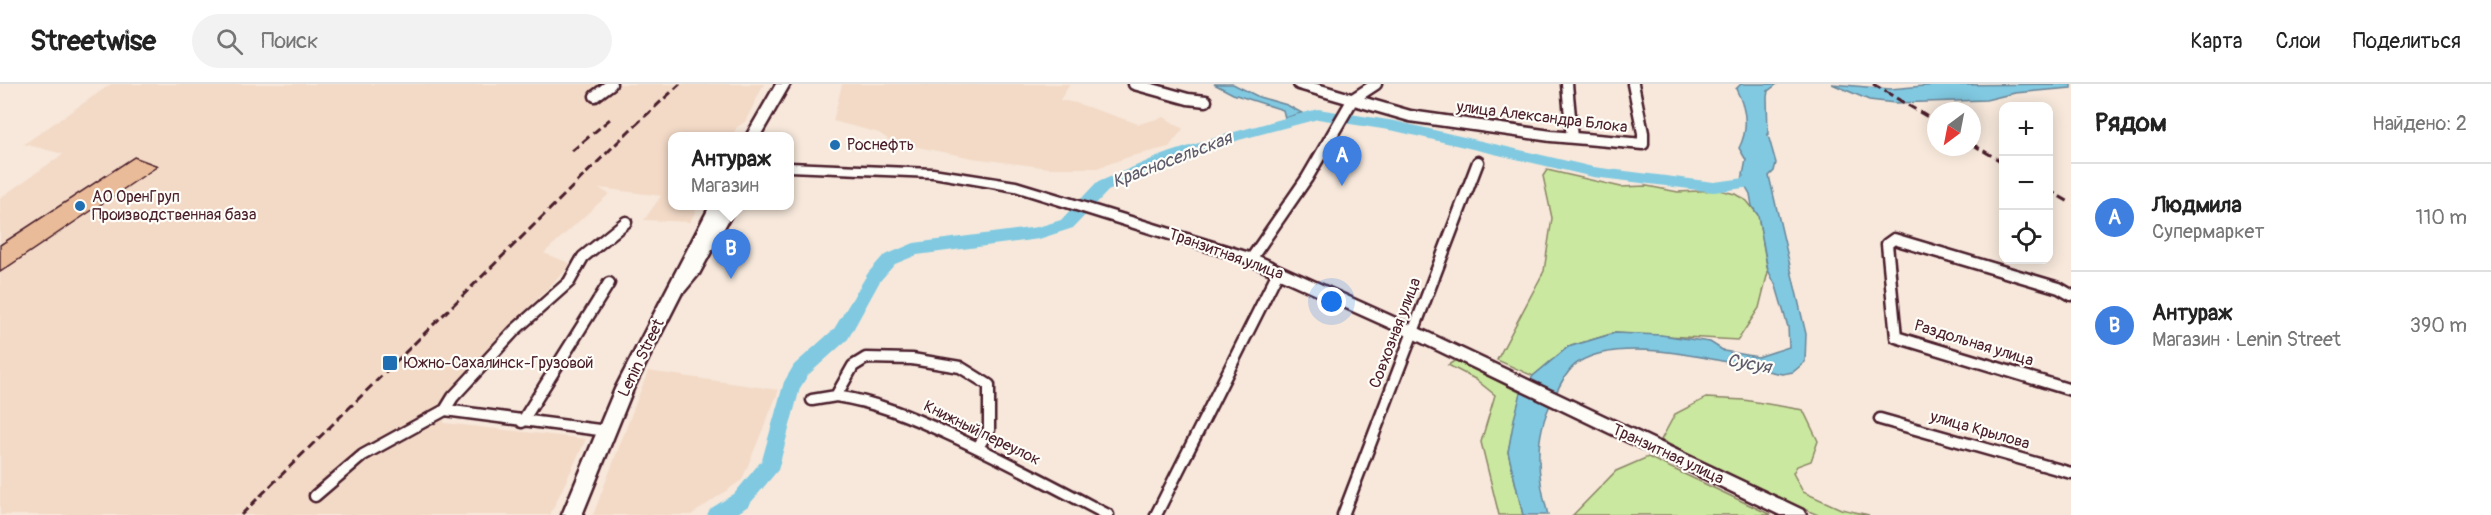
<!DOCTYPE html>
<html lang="ru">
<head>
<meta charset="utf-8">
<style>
	:root { --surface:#fff; --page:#f2f2f2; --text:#222; --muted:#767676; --line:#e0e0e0; --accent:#7c3aed }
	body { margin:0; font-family:Pangolin,sans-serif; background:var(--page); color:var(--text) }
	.controls { position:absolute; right:18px; top:18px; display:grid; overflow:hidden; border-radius:12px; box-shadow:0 3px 15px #0003 }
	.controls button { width:54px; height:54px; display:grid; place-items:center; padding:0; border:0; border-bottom:2px solid var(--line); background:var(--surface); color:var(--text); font:30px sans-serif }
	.compass { position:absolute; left:1927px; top:18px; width:54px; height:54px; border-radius:50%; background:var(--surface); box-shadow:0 3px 15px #0003; rotate:212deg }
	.you { position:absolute; left:1332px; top:218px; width:21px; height:21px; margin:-15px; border:4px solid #fff; border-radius:50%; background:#1a73e8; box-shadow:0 0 0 9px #1a73e833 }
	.badge { display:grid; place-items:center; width:39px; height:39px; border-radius:50%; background:var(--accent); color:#fff; font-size:20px; font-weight:700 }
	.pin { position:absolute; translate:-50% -50px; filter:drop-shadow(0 2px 3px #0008) }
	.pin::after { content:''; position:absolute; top:32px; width:21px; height:18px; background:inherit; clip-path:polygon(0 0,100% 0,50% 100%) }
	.popup { position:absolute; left:668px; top:48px; width:126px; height:78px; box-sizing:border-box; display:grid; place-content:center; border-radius:12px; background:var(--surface); filter:drop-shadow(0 2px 4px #0005); font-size:20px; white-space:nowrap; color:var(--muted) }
	.popup b { font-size:22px; color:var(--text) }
	.popup::after { content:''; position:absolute; left:50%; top:100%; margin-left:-12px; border:12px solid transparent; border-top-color:var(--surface) }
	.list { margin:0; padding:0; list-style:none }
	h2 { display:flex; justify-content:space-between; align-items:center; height:78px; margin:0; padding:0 24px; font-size:26px }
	h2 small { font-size:20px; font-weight:400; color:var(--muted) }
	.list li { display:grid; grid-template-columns:39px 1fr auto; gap:18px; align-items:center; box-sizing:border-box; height:108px; padding:0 24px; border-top:2px solid var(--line) }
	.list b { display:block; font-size:22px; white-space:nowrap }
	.list p { margin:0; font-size:20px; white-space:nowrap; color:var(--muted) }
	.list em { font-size:20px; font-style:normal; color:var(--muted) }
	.icon { flex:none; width:33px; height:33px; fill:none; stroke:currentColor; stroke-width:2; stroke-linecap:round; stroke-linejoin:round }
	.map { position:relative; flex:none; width:2071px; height:431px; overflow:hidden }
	header { display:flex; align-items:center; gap:36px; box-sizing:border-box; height:84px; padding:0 30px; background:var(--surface); border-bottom:2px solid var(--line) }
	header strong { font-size:28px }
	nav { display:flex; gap:33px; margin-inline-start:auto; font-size:21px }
	.search { width:420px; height:54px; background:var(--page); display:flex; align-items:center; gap:15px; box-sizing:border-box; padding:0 21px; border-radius:33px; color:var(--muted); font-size:22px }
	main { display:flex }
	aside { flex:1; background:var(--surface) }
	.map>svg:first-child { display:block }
	.built { fill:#f3dac7 }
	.green { fill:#cae89f; stroke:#8a8465; stroke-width:1.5 }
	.water { fill:#80c9e1; stroke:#6a8598; stroke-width:1.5 }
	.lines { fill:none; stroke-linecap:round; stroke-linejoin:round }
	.river { fill:#80c9e1; fill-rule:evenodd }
	.building { fill:#e9bb99; stroke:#4a1f2b; stroke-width:1.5 }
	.minor-casing { stroke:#4a1f2b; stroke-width:15 }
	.secondary-casing { stroke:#4a1f2b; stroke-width:5 }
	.primary-casing { stroke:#4a1f2b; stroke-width:5 }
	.minor { stroke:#fdfcf7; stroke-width:10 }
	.secondary { fill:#fdfcf7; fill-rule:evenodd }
	.primary { fill:#fdfcf7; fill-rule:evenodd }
	.rail { stroke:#4a1f2b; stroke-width:3; stroke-dasharray:9 4.5; stroke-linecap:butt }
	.poi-dot { fill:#1f6fb2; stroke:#fdfcf7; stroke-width:2 }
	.labels { text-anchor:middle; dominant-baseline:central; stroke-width:4.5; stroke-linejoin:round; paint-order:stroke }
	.street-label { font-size:16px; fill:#4a1f2b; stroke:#fdfcf7 }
	.poi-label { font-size:16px; fill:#4a1f2b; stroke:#fdfcf7; text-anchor:start }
	.water-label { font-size:18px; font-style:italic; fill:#5d5a6b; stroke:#fdfcf7 }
</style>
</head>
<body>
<header>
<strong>Streetwise</strong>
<div class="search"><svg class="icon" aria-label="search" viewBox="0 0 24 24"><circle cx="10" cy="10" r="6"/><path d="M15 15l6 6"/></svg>Поиск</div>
<nav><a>Карта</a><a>Слои</a><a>Поделиться</a></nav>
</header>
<main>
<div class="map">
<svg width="2071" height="431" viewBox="0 0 2071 431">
	<rect width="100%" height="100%" fill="#f7e8db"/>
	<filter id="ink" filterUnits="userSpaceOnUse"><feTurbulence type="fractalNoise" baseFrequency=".0167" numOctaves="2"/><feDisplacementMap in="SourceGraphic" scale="12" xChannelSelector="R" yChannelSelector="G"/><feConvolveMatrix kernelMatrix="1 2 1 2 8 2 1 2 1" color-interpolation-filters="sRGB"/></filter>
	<g filter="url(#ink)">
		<!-- built -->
		<path class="built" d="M 111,0 L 764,0 L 745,38 L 737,43 L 732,52 L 672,52 L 672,122 L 698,122 L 690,138 L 644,136 L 661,112 L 599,104 L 609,110 L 544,169 L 572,180 L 483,270 L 479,278 L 438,324 L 445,339 L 586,355 L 550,431 L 0,431 L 0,114 L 63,70 L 24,60 Z
			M 842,0 L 1070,0 L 1060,16 L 1076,19 L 1139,40 L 1164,33 L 1183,45 L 1169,63 L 1132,72 L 1097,84 L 1049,84 L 972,74 L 892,58 L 879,49 L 833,37 Z
			M 648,287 L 779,306 L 742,396 L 691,431 L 593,431 Z"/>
		<!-- green -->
		<path class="green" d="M 1547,86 L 1621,103 L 1647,102 L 1678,108 L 1719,106 L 1735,110 L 1747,117 L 1758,131 L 1768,188 L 1759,224 L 1738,256 L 1614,249 L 1568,263 L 1533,292 L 1497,276 L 1544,187 L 1552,134 L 1543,92 Z
			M 1456,276 L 1521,309 L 1508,368 L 1523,431 L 1499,431 L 1481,358 L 1495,311 L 1475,295 L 1448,281 Z
			M 1706,314 L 1744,316 L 1803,326 L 1818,357 L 1811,377 L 1797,382 L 1793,389 L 1803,408 L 1841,425 L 1869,431 L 1818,431 L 1745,400 L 1661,356 L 1675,330 Z
			M 1648,373 L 1771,431 L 1573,431 L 1616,387 Z"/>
		<!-- water -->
		<path class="water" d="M 1214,0 L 1233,0 L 1259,13 L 1287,21 L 1302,29 L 1285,34 L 1283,26 L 1233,10 Z
			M 1741,0 L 1777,0 L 1768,7 L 1767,13 L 1768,51 L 1776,79 L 1774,87 L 1769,92 L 1806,250 L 1805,278 L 1793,288 L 1782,290 C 1732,280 1624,249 1579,278 C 1567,285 1559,303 1553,315 C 1533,353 1537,391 1548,431 L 1523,431 L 1508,368 L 1514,335 L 1521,309 L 1533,292 L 1568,263 L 1615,249 L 1661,251 L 1710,258 L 1724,267 L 1758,273 L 1789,263 L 1788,243 L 1776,202 L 1768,186 L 1758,131 L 1752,122 L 1750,110 L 1742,96 L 1746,76 L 1739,64 C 1749,45 1746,24 1736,5 Z
			M 1832,0 L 1890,5 L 1935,1 L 2071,0 L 2071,4 L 2015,9 L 1986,16 L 1895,19 L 1869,16 Z"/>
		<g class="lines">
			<!-- river -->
			<path class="river" d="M 1318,25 L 1395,37 L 1593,83 L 1714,98 L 1745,94 L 1751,95 L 1753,99 L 1751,103 L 1714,108 L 1593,93 L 1395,47 L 1318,35 L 1239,56 L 1171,80 L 1108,107 L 1073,144 L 1039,155 L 917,171 L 895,180 L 880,197 L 848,255 L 808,291 L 800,304 L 778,386 L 748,422 L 735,431 L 707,431 L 710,425 L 734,410 L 762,376 L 784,298 L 794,281 L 834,245 L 868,189 L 883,172 L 914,159 L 1038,143 L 1061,136 L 1096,99 L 1159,72 L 1227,50 Z"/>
		</g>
		<!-- building -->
		<path class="building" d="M 134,73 L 158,82 L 0,188 L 0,161 Z"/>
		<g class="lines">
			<!-- minor casing -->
			<g class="minor-casing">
				<path id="minor" d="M 1134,0 L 1188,15 L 1206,17
					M 1299,0 L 1410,32 L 1551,52 L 1643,60 L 1643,49 L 1633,0
					M 1567,0 L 1572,54
					M 595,12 L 611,0
					M 1251,175 L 1307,94 L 1353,15 L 1376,0
					M 2071,211 L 2059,204 L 1894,155 L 1887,160 L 1896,253 L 2071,306
					M 836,312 C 876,318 912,333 948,350 C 1003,375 1055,403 1108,431
					M 812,316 L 836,312 L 853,282 L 866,274 L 912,275 L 960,283 L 989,301 L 989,346 L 978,363
					M 445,326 L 607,347
					M 1880,335 L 2071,389
					M 522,338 L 609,199
					M 315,412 L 363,371 L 445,326 L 453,313 L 515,246 L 569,198 L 583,173 L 626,138
					M 1156,431 L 1278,188
					M 1343,431 L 1478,78"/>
			</g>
			<!-- secondary casing -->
			<g class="secondary-casing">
				<path id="secondary" d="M 789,79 L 933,85 L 1016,98 L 1256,171 L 1418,244 L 1803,426 L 1806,431 L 1780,431 L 1408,252 L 1246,179 L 1015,107 L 933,93 L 789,87 Z
					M 722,122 L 736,122 L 699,190 L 684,208 L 674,208 L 672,204 L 689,183 Z"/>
			</g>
			<!-- primary casing -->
			<g class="primary-casing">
				<path id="primary" d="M 776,0 L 790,0 L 760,52 L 746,52 Z
					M 710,122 L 726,122 L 633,305 L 582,431 L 562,431 L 615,305 Z"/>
			</g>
			<!-- minor -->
			<use href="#minor" class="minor"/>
			<!-- secondary -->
			<use href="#secondary" class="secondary"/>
			<!-- primary -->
			<use href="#primary" class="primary"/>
			<!-- rail -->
			<path class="rail" d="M 1873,0 L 1936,38
				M 1972,60 L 2004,79
				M 572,67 L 610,35
				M 2048,106 L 2071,119
				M 241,431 L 629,47 L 680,0"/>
		</g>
	</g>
	<!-- markers -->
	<g class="poi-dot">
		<circle cx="835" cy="61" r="6"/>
		<circle cx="80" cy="122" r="6"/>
		<rect x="382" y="271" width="16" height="16" rx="3"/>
	</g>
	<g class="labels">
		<!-- street labels -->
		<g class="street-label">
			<text transform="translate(1542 33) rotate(7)">улица Александра Блока</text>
			<text transform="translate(1226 170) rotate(20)">Транзитная улица</text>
			<text transform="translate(1395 249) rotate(-69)">Совхозная улица</text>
			<text transform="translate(1974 259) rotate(17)">Раздольная улица</text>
			<text transform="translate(641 274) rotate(-64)">Lenin Street</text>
			<text transform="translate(1980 346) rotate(16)">улица Крылова</text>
			<text transform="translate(982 349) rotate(26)">Книжный переулок</text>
			<text transform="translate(1668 370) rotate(25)">Транзитная улица</text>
		</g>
		<!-- poi labels -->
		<g class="poi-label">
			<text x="847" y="61">Роснефть</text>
			<text x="92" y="113">АО ОренГруп<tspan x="92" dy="18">Производственная база</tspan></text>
			<text x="404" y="279">Южно-Сахалинск-Грузовой</text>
		</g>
		<!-- water labels -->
		<g class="water-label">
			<text transform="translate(1172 76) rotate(-21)">Красносельская</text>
			<text transform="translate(1749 280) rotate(10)">Сусуя</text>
		</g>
	</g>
</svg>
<div class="controls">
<button>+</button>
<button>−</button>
<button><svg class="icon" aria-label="locate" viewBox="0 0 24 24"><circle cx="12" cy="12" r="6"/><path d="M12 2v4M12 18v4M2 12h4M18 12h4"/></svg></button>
</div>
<svg class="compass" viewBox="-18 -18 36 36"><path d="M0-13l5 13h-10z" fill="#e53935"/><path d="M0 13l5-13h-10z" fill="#767676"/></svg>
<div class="you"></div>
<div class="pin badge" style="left:1342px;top:102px;background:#3f7fe0">A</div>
<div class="pin badge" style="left:731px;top:195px;background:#3f7fe0">B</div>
<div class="popup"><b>Антураж</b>Магазин</div>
</div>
<aside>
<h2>Рядом<small>Найдено: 2</small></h2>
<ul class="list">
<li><span class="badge" style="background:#3f7fe0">A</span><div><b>Людмила</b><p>Супермаркет</p></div><em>110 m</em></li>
<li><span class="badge" style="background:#3f7fe0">B</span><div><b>Антураж</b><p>Магазин · Lenin Street</p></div><em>390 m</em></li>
</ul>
</aside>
</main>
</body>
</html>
